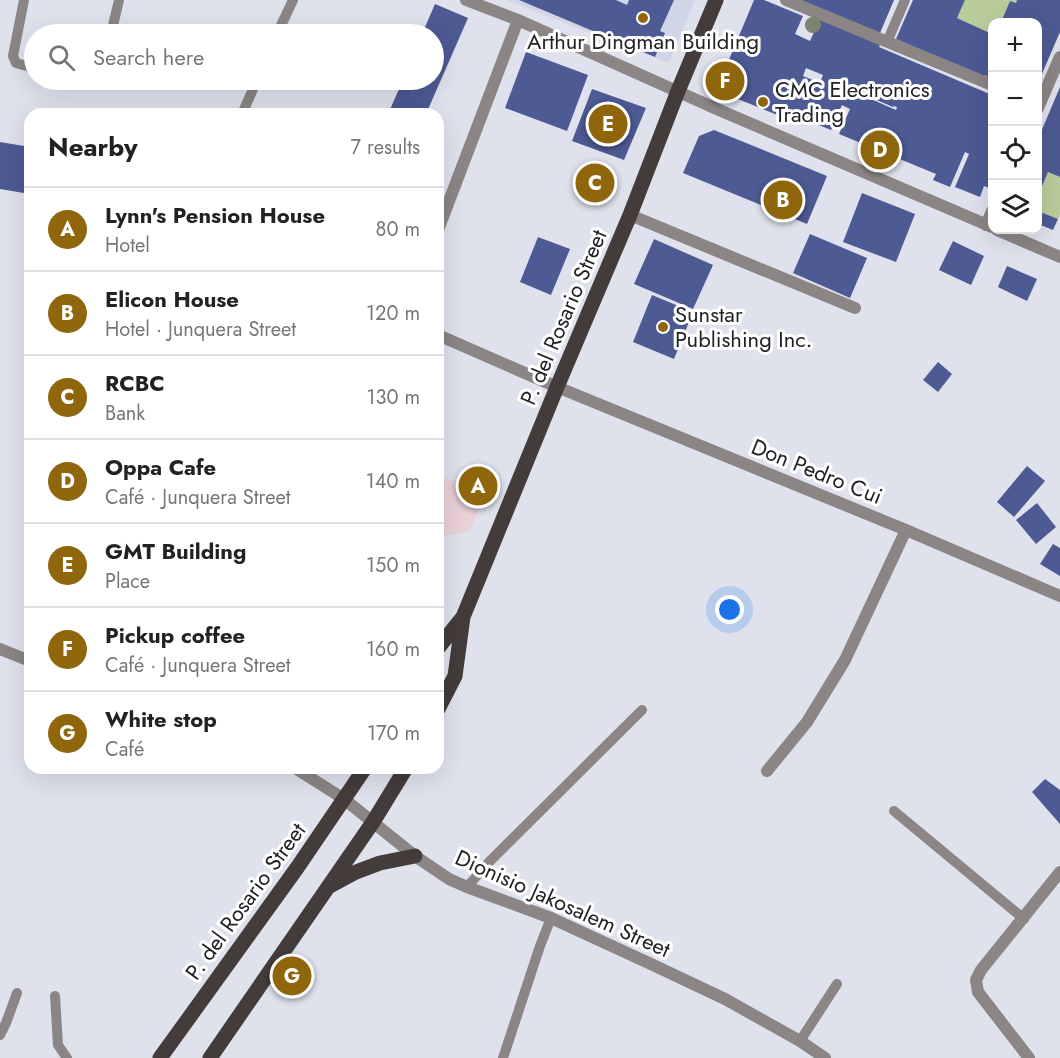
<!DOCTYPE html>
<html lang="en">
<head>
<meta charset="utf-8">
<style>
	:root { --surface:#fff; --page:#f2f2f2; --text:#222; --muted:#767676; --line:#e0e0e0; --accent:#90660d }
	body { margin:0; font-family:Jost,sans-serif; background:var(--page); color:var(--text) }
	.controls { position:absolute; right:18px; top:18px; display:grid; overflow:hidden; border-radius:12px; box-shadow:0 6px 24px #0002 }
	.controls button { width:54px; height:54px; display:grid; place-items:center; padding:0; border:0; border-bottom:2px solid var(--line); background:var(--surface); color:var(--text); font:30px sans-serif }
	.you { position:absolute; left:730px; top:610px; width:21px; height:21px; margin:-15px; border:4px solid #fff; border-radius:50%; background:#1a73e8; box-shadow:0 0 0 9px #1a73e833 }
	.badge { display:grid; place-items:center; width:39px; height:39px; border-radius:50%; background:var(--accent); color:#fff; font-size:20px; font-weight:700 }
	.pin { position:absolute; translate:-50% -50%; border:3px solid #fff; box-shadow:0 2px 6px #0006 }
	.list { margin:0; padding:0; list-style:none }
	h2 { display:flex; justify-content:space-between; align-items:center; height:78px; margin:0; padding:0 24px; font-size:26px }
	h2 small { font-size:20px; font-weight:400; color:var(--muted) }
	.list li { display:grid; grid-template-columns:39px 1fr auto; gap:18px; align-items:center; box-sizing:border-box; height:84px; padding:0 24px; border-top:2px solid var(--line) }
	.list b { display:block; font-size:22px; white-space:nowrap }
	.list p { margin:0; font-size:20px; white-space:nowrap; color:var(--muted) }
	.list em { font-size:20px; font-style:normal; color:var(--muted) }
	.icon { flex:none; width:33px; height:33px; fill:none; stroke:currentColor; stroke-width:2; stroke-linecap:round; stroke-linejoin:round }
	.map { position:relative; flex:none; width:1060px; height:1058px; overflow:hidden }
	.search { position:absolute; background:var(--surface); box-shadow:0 6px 24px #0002; left:24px; top:24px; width:420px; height:66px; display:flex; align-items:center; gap:15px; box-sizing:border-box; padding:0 21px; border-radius:33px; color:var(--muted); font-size:22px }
	.panel { position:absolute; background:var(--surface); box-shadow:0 6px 24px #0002; left:24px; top:108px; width:420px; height:666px; border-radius:18px }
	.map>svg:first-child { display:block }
	.commercial { fill:#ead1d9 }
	.built { fill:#d0d5e7 }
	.green { fill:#b9cd9b }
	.building { fill:#4d5a93; fill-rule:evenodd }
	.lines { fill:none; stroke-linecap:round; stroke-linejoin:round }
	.service { stroke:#8b8585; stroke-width:10 }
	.minor { stroke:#8b8585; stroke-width:12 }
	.tertiary { stroke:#8b8585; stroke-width:12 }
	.primary { stroke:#443b3b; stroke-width:15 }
	.tree { fill:#7b846e }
	.poi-dot { fill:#90660d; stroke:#fff; stroke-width:2 }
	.labels { text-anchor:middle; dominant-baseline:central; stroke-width:6; stroke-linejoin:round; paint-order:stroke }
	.poi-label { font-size:22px; fill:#212226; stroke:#fff; text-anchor:start }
	.street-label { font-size:22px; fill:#212226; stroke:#fff }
</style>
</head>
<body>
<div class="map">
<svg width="1060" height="1058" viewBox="0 0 1060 1058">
	<rect width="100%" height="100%" fill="#dfe2ed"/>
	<!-- commercial -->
	<path class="commercial" d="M 438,475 L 486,494 L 469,532 L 438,537 Z"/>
	<!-- built -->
	<path class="built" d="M 506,0 L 695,0 L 669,63 Z"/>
	<!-- green -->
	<path class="green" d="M 965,0 L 1017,0 L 1016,3 L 1010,1 L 1001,22 L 992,22 L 992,34 L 957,18 Z
		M 1048,172 L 1060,177 L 1060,214 L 1058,219 L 1038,211 L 1038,196 Z"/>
	<!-- building -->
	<path class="building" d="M 519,0 L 616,0 L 627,5 L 629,0 L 674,0 L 660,31 L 665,33 L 655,57 Z
		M 754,0 L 764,0 L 803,16 L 795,34 L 810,41 L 820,19 L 880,45 L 879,47 L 992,95 L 992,189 L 984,186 L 980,197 L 955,187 L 969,154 L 965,152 L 950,187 L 933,180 L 936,174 L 839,134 L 850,109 L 842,105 L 831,130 L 804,119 L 802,125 L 723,93 L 718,86 ZM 806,68 L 823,75 L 820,83 L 803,76 ZM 859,90 L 861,90 L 860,93 L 893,107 L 894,106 L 897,107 L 896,110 L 857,93 Z
		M 800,0 L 894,0 L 880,33 Z
		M 913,0 L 965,0 L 957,18 L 992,34 L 992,79 L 984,75 L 983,77 L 896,39 Z
		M 1017,0 L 1060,0 L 1060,32 L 1038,83 L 1038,22 L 1001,22 L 1010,1 L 1016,3 Z
		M 435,4 L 468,18 L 426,114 L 388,114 L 403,80 L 434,80 L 434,34 L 422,34 Z
		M 526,52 L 588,75 L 567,131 L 505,108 Z
		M 1060,87 L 1060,177 L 1048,172 L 1038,196 L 1038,139 Z
		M 592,89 L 646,108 L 624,160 L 572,141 Z
		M 714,130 L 827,176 L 807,224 L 683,173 L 699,136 Z
		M 0,142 L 30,147 L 30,194 L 0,189 Z
		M 862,193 L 915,214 L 896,262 L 843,242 Z
		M 1038,211 L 1058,219 L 1053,230 L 1038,224 Z
		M 810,234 L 867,258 L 850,298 L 793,273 Z
		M 538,237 L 570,249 L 551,295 L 520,282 Z
		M 654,239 L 713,265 L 693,309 L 634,284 Z
		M 953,241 L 984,256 L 971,285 L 939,270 Z
		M 1007,266 L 1037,279 L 1027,301 L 998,287 Z
		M 652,295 L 693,312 L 674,359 L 633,342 Z
		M 938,362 L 952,374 L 938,392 L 923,380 Z
		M 1027,466 L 1045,481 L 1014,517 L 997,502 Z
		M 1037,503 L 1056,527 L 1036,544 L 1016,520 Z
		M 1053,544 L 1060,548 L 1060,576 L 1040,564 Z
		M 1045,779 L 1060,790 L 1060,824 L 1032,792 Z"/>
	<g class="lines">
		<!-- service -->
		<path class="service" d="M 24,0 L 13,56 L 16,63 L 34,68
			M 111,34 L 119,0
			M 277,34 L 293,0
			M 887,42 L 905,0
			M 78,80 L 94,84 L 99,80
			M 242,114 L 257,80
			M 894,811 L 1024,919
			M 467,887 L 489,862 L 642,710
			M 55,996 L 58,1045 L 67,1058
			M 0,1035 L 6,1023 L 17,993
			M 800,1041 L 837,984
			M 503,1058 L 540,946 L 551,918"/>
		<!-- minor -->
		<path class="minor" d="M 786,0 L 992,85
			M 1038,108 L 1060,57
			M 630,215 L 855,308
			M 986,225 L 992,211
			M 438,230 L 518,20
			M 438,335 L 557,387 L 906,530 L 1060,596
			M 767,771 L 807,722 L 845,660 L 906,530
			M 1029,1058 L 978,992 L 976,980 L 981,970 L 1060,872"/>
		<!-- tertiary -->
		<path class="tertiary" d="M 466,0 L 518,20 L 719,110 L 992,227
			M 997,230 L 1060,257
			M 0,649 L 30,661
			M 295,768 L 344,799 L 415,856 L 449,879 L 467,887 L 551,918 L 651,964 L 725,999 L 800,1041 L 825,1058"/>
		<!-- primary -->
		<path class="primary" d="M 438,648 L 463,617
			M 438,709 L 455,676 L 463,617 L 557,387 L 630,215 L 678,91 L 716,0
			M 330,886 L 356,872 L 380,863 L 415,856
			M 160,1058 L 297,868 L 365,768
			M 210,1058 L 373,822 L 406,768"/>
	</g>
	<!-- trees -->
	<circle class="tree" cx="813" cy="25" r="8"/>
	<!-- markers -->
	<g class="poi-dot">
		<circle cx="643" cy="18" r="6"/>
		<circle cx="763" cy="102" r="6"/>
		<circle cx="663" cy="327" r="6"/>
	</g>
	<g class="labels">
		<!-- poi labels -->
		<g class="poi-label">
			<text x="643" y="41" text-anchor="middle">Arthur Dingman Building</text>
			<text x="775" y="89">CMC Electronics<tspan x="775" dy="25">Trading</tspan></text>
			<text x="675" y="314">Sunstar<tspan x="675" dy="25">Publishing Inc.</tspan></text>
		</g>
		<!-- street labels -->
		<g class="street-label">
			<text transform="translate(563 317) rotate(-67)">P. del Rosario Street</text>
			<text transform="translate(817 471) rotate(22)">Don Pedro Cui</text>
			<text transform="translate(245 901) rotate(-54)">P. del Rosario Street</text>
			<text transform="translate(563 903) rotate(24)">Dionisio Jakosalem Street</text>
		</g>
	</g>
</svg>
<div class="controls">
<button>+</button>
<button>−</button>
<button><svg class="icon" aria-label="locate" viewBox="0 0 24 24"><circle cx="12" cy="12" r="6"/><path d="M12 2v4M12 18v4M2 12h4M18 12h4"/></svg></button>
<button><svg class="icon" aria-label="layers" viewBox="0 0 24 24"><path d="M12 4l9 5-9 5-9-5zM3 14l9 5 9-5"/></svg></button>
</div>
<div class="you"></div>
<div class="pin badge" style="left:478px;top:486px">A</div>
<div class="pin badge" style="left:783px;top:200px">B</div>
<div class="pin badge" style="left:595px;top:183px">C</div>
<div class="pin badge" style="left:880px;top:150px">D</div>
<div class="pin badge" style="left:608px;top:124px">E</div>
<div class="pin badge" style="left:725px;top:81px">F</div>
<div class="pin badge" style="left:292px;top:976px">G</div>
<div class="search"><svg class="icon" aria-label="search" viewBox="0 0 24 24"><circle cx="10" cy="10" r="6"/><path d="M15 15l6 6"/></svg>Search here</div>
<section class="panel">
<h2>Nearby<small>7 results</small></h2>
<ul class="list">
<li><span class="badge">A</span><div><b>Lynn's Pension House</b><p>Hotel</p></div><em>80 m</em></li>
<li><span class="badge">B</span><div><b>Elicon House</b><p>Hotel · Junquera Street</p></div><em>120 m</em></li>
<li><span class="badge">C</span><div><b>RCBC</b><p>Bank</p></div><em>130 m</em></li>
<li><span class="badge">D</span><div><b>Oppa Cafe</b><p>Café · Junquera Street</p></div><em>140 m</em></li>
<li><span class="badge">E</span><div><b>GMT Building</b><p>Place</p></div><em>150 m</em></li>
<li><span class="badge">F</span><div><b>Pickup coffee</b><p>Café · Junquera Street</p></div><em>160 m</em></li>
<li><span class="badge">G</span><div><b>White stop</b><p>Café</p></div><em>170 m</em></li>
</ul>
</section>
</div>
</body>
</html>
